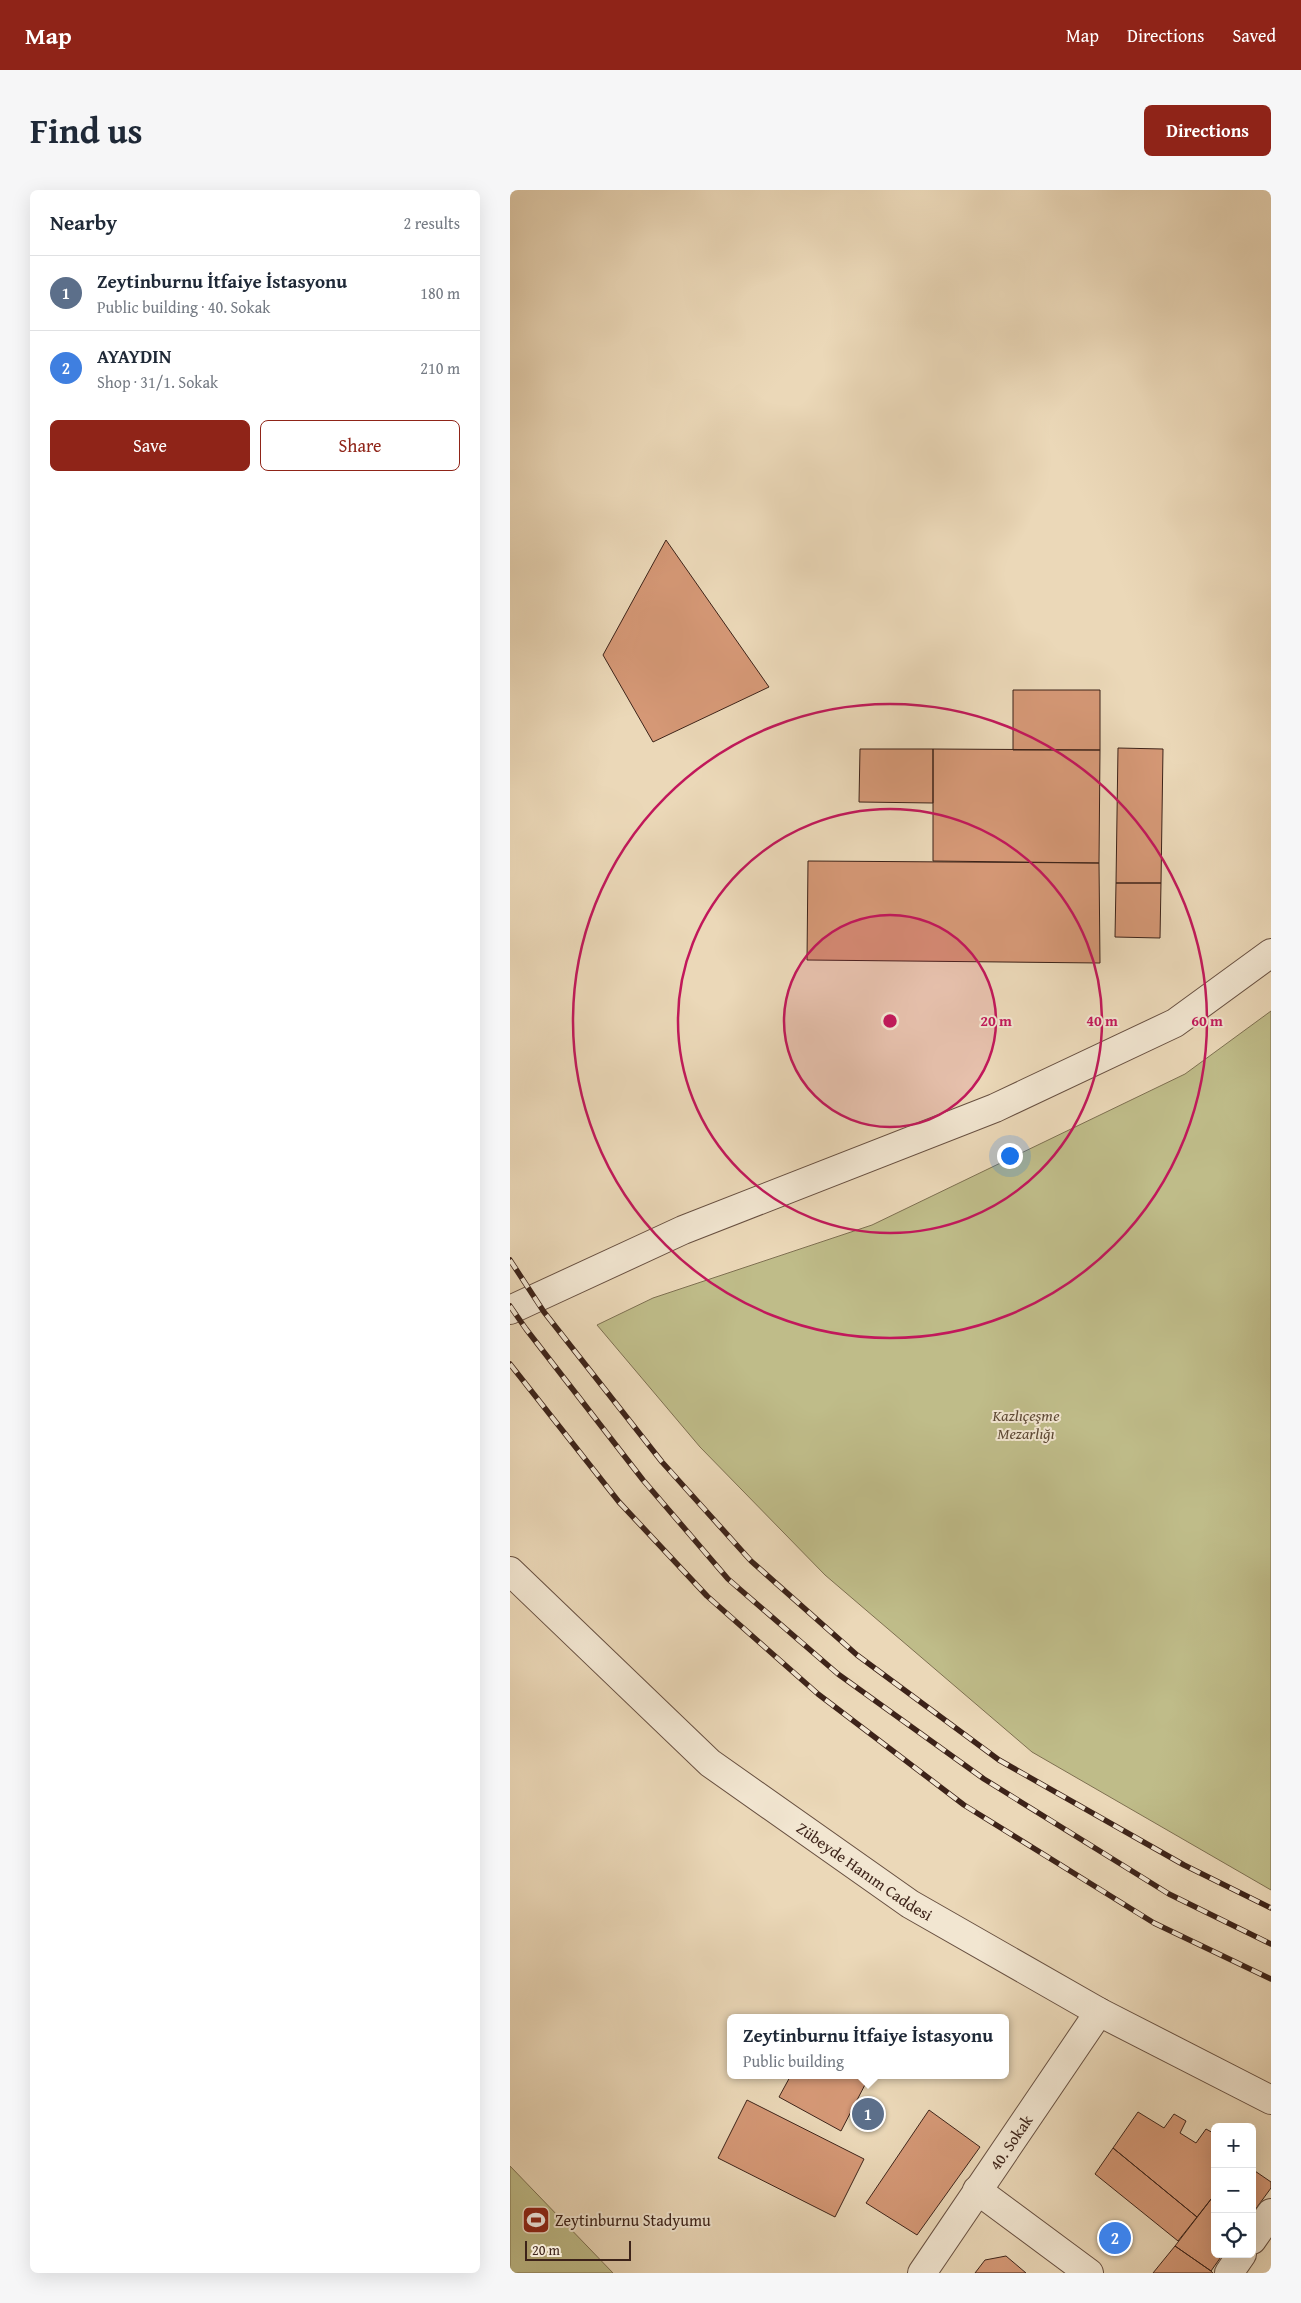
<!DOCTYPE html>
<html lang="en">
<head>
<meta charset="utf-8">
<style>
	:root { --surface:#fff; --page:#f6f6f7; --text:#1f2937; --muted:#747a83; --line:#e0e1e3; --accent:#8f2418 }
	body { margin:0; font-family:"Gentium Book Plus",serif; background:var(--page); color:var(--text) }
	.controls { position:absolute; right:15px; bottom:15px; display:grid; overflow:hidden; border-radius:8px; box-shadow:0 5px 20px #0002 }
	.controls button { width:45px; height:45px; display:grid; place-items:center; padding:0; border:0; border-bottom:1px solid var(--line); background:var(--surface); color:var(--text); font:25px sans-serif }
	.scale { position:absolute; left:15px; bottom:12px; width:106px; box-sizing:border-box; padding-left:5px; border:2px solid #3d2319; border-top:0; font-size:14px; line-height:18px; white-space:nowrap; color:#3d2319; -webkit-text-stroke:4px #f2e6d1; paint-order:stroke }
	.you { position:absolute; left:499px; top:965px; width:18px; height:18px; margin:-12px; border:4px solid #fff; border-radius:50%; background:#1a73e8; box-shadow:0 0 0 8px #1a73e833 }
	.badge { display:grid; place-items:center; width:32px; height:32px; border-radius:50%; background:var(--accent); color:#fff; font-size:16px; font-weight:700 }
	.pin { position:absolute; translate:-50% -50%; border:2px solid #fff; box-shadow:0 1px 5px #0006 }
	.popup { position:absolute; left:217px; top:1824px; width:282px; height:65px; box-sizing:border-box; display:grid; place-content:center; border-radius:8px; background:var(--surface); filter:drop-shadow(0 1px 4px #0005); font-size:16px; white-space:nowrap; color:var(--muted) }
	.popup b { font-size:19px; color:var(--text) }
	.popup::after { content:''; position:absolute; left:50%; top:100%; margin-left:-10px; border:10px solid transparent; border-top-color:var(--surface) }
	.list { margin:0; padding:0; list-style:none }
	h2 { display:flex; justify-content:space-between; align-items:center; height:65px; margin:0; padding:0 20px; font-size:21px }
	h2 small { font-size:16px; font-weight:400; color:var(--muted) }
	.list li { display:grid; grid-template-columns:32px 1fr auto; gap:15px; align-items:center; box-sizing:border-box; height:75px; padding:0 20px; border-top:1px solid var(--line) }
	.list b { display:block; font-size:19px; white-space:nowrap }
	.list p { margin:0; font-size:16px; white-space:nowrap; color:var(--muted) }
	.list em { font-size:16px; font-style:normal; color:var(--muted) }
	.actions { display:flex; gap:10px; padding:15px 20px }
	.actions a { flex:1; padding:11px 0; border:1px solid var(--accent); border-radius:8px; text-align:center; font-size:18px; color:var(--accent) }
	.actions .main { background:var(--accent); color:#fff }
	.icon { flex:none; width:28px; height:28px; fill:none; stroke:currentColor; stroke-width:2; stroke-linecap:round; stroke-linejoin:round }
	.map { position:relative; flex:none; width:761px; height:2083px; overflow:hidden; border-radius:8px }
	header { display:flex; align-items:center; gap:30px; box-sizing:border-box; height:70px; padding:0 25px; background:var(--accent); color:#fff }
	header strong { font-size:24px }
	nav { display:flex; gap:28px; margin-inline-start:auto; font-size:18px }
	.intro { display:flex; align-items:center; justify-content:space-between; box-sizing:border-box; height:120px; padding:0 30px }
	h1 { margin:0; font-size:35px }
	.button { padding:12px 22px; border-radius:8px; background:var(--accent); color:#fff; font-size:18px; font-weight:700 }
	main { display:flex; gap:30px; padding:0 30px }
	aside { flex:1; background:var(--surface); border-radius:8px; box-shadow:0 5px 20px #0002 }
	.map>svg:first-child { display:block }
	.green { fill:#bfbc89; stroke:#7e7051 }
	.building { fill:#d59876; stroke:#3d2319 }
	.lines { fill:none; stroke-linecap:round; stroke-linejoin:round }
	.minor-casing { stroke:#685041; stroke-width:30 }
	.tertiary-casing { stroke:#685041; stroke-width:30 }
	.minor { stroke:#f2e6d1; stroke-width:28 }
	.tertiary { stroke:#f2e6d1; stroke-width:28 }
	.rail-casing { stroke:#3d2319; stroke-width:5.5 }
	.rail { stroke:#f2e6d1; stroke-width:4; stroke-dasharray:11; stroke-linecap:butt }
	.ring { fill:none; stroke:#c2185b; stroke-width:2.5 }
	.labels { text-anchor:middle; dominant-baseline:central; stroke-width:4; stroke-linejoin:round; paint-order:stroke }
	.park-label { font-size:16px; font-style:italic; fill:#5e4935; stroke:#f2e6d1 }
	.street-label { font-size:16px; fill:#3d2319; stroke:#f2e6d1 }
	.poi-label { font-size:16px; fill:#3d2319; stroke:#f2e6d1; text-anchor:start }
	.centre { fill:#c2185b; stroke:#f2e6d1; stroke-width:2.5 }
	.ring-label { font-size:15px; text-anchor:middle; font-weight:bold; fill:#c2185b; stroke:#f2e6d1; stroke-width:4; stroke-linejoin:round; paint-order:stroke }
</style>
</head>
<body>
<header>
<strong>Map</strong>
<nav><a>Map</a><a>Directions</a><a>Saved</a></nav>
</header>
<div class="intro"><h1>Find us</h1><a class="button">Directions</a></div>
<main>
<aside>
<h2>Nearby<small>2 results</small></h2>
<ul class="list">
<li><span class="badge" style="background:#5c6f8a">1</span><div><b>Zeytinburnu İtfaiye İstasyonu</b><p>Public building · 40. Sokak</p></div><em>180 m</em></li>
<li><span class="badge" style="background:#3f7fe0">2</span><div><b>AYAYDIN</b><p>Shop · 31/1. Sokak</p></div><em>210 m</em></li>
</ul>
<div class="actions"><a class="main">Save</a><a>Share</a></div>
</aside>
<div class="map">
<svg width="761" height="2083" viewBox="0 0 761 2083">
	<rect width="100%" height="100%" fill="#ebd8b8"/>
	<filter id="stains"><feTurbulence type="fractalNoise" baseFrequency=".004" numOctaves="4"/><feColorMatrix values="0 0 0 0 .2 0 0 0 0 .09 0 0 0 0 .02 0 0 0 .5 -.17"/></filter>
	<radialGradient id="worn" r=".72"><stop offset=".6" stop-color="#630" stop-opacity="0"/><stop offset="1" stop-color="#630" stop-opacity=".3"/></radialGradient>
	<!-- green -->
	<path class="green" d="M 761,821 L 761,1700 L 522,1562 L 315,1385 L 190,1257 L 87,1135 L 143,1108 L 362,1035 L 675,884 Z
		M 0,1976 L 103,2083 L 0,2083 Z"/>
	<!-- building -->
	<path class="building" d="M 156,350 L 259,497 L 143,552 L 93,465 Z
		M 503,500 L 590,500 L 590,560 L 503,560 Z
		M 608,558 L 653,559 L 651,693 L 606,693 Z
		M 350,559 L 423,559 L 423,613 L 349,612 Z
		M 423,559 L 590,560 L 589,673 L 423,671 Z
		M 298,671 L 589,673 L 590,773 L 297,770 Z
		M 606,693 L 651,693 L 650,748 L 605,747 Z
		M 281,1885 L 360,1885 L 331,1941 L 269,1907 Z
		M 237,1910 L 354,1969 L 325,2027 L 208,1968 Z
		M 419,1920 L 470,1957 L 407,2045 L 356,2013 Z
		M 628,1922 L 654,1938 L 664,1924 L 676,1931 L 670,1943 L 686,1953 L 696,1939 L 705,1944 L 705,2004 L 687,2027 L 603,1958 Z
		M 603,1958 L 687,2027 L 668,2051 L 585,1984 Z
		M 742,1979 L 761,1992 L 761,1998 L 742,2024 Z
		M 705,2004 L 705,2064 L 713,2064 L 701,2081 L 665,2056 Z
		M 665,2056 L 701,2081 L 703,2083 L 643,2083 Z
		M 496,2066 L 516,2083 L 465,2083 L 475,2070 Z"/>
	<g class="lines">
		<!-- minor casing -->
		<g class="minor-casing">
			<g id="minor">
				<path d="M 467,2000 L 579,2083"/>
				<path d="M 742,2050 L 761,2023"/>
				<path id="s1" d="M 412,2083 L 589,1822"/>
				<path d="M 719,2083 L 732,2064"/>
			</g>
		</g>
		<!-- tertiary casing -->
		<g class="tertiary-casing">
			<g id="tertiary">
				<path d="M 0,1120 L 173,1040 L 485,918 L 665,833 L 761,763"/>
				<path id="s2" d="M 0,1381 L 200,1573 L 400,1714 L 589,1822 L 761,1910"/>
			</g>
		</g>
		<!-- minor -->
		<use href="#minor" class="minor"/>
		<!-- tertiary -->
		<use href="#tertiary" class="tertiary"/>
		<!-- rail casing -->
		<g class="rail-casing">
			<path id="rail" d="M 0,1070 L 34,1122 L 152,1272 L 241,1371 L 347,1465 L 489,1570 L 674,1675 L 761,1718
				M 0,1116 L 16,1139 L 133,1290 L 218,1389 L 328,1484 L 474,1589 L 659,1704 L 761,1754
				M 0,1174 L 109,1312 L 197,1406 L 308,1504 L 454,1615 L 644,1733 L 761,1789"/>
		</g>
		<!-- rail -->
		<use href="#rail" class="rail"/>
	</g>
	<!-- distance rings -->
	<circle cx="380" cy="831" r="106" fill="#c2185b" fill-opacity=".12"/>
	<g class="ring">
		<circle cx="380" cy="831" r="106"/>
		<circle cx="380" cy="831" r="212"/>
		<circle cx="380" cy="831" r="317"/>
	</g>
	<!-- icons -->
	<defs>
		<g id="stadium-square" transform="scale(1.4375)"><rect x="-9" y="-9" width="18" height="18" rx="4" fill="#8f2418" stroke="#f2e6d1"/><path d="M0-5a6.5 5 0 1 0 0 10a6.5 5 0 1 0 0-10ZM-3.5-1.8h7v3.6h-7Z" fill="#fff"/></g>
	</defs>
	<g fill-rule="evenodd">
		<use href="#stadium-square" x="26" y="2030"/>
	</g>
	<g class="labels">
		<!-- park labels -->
		<g class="park-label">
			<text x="516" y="1225">Kazlıçeşme<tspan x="516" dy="18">Mezarlığı</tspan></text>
		</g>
		<!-- street labels -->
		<g class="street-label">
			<text stroke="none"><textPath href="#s2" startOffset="466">Zübeyde Hanım Caddesi</textPath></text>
			<text stroke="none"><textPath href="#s1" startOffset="158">40. Sokak</textPath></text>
		</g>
		<!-- poi labels -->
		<g class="poi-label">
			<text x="45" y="2030">Zeytinburnu Stadyumu</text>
		</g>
	</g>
	<circle cx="380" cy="831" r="8" class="centre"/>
	<g class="ring-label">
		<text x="486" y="836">20 m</text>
		<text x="592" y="836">40 m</text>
		<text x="697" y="836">60 m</text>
	</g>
	<rect width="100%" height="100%" filter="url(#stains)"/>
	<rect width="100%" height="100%" fill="url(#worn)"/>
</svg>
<div class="controls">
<button>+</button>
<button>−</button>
<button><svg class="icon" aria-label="locate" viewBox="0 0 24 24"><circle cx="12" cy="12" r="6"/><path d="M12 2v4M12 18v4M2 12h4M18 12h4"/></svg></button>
</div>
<div class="scale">20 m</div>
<div class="you"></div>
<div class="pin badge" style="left:358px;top:1924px;background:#5c6f8a">1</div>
<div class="popup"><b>Zeytinburnu İtfaiye İstasyonu</b>Public building</div>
<div class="pin badge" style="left:605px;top:2048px;background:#3f7fe0">2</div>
</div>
</main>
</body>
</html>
